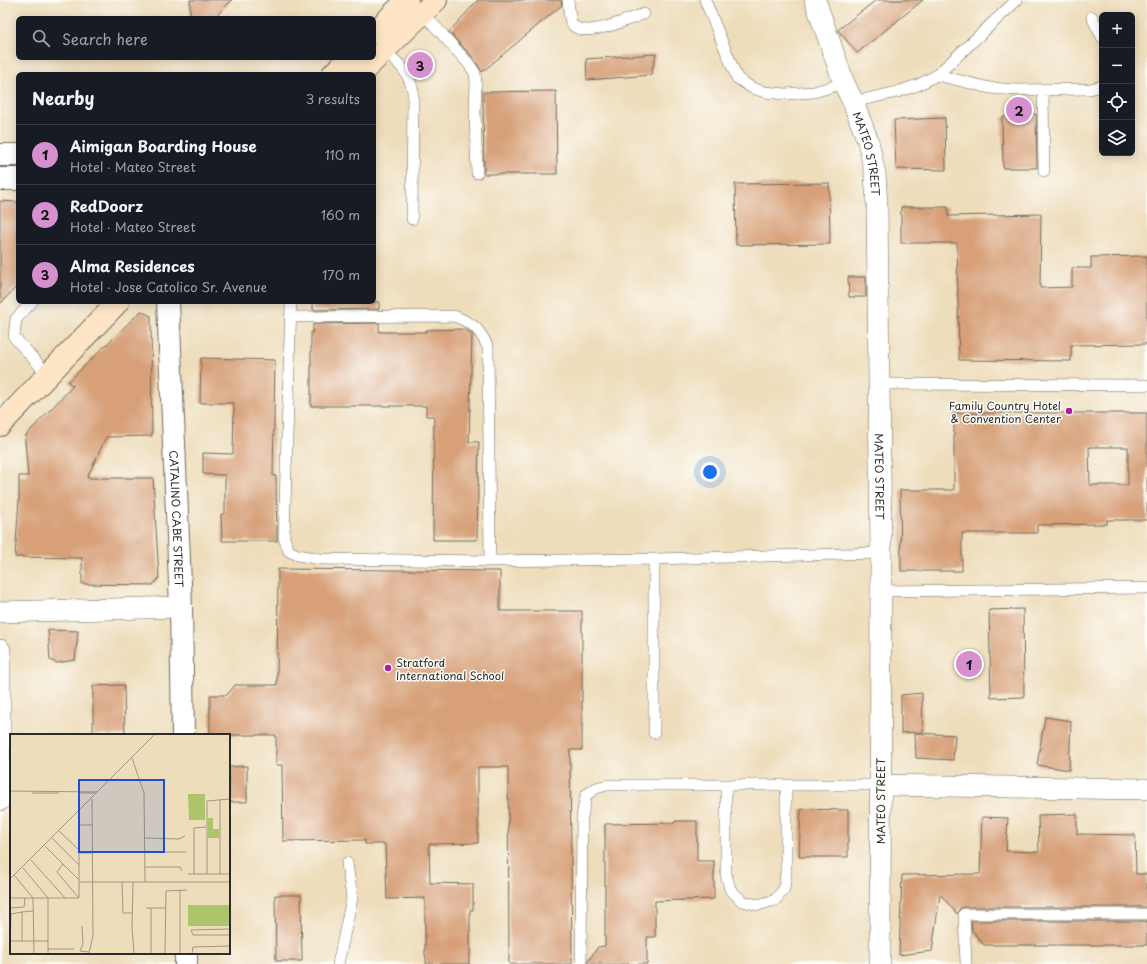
<!DOCTYPE html>
<html lang="en">
<head>
<meta charset="utf-8">
<style>
	:root { --surface:#171b24; --page:#242831; --text:#f1f3f6; --muted:#9ea1a6; --line:#363941; --accent:#d690ce }
	body { margin:0; font-family:"Playpen Sans",sans-serif; background:var(--page); color:var(--text) }
	.controls { position:absolute; right:12px; top:12px; display:grid; overflow:hidden; border-radius:6px; box-shadow:0 2px 10px #0003 }
	.controls button { width:36px; height:36px; display:grid; place-items:center; padding:0; border:0; border-bottom:1px solid var(--line); background:var(--surface); color:var(--text); font:20px sans-serif }
	.you { position:absolute; left:710px; top:472px; width:14px; height:14px; margin:-10px; border:3px solid #fff; border-radius:50%; background:#1a73e8; box-shadow:0 0 0 6px #1a73e833 }
	.badge { display:grid; place-items:center; width:26px; height:26px; border-radius:50%; background:var(--accent); color:#111; font-size:13px; font-weight:700 }
	.pin { position:absolute; translate:-50% -50%; border:2px solid #fff; box-shadow:0 1px 4px #0006 }
	.list { margin:0; padding:0; list-style:none }
	h2 { display:flex; justify-content:space-between; align-items:center; height:52px; margin:0; padding:0 16px; font-size:17px }
	h2 small { font-size:13px; font-weight:400; color:var(--muted) }
	.list li { display:grid; grid-template-columns:26px 1fr auto; gap:12px; align-items:center; box-sizing:border-box; height:60px; padding:0 16px; border-top:1px solid var(--line) }
	.list b { display:block; font-size:15px; white-space:nowrap }
	.list p { margin:0; font-size:13px; white-space:nowrap; color:var(--muted) }
	.list em { font-size:13px; font-style:normal; color:var(--muted) }
	.icon { flex:none; width:22px; height:22px; fill:none; stroke:currentColor; stroke-width:2; stroke-linecap:round; stroke-linejoin:round }
	.map { position:relative; flex:none; width:1147px; height:964px; overflow:hidden }
	.search { position:absolute; background:var(--surface); box-shadow:0 2px 10px #0003; left:16px; top:16px; width:360px; height:44px; display:flex; align-items:center; gap:10px; box-sizing:border-box; padding:0 14px; border-radius:6px; color:var(--muted); font-size:15px }
	.panel { position:absolute; background:var(--surface); box-shadow:0 2px 10px #0003; left:16px; top:72px; width:360px; height:232px; border-radius:6px }
	.map>svg:first-child { display:block }
	.building { fill:#d7a079; fill-rule:evenodd }
	.lines { fill:none; stroke-linecap:round; stroke-linejoin:round }
	.service-casing { stroke:#6f695d; stroke-width:12 }
	.minor-casing { stroke:#6f695d; stroke-width:22 }
	.tertiary-casing { stroke:#6f695d; stroke-width:24 }
	.secondary-casing { stroke:#6f695d; stroke-width:24 }
	.service { stroke:#fff; stroke-width:11 }
	.minor { stroke:#fff; stroke-width:21 }
	.tertiary { stroke:#fff; stroke-width:22 }
	.secondary { stroke:#fde5c5; stroke-width:22 }
	.poi-dot { fill:#b5179e; stroke:#fdfcf7; stroke-width:1.5 }
	.labels { text-anchor:middle; dominant-baseline:central; stroke-width:3; stroke-linejoin:round; paint-order:stroke }
	.street-label { font-size:11px; fill:#2b2b2b; stroke:#fdfcf7 }
	.poi-label { font-size:11px; fill:#2b2b2b; stroke:#fdfcf7; text-anchor:end }
	.inset-road { fill:none; stroke:#a09681; stroke-width:1 }
	.view { fill:#1d4ed8; fill-opacity:0.15; stroke:#1d4ed8; stroke-width:2 }
	.inset-edge { fill:none; stroke:#2b2b2b; stroke-width:2 }
</style>
</head>
<body>
<div class="map">
<svg width="1147" height="964" viewBox="0 0 1147 964">
	<rect width="100%" height="100%" fill="#fdfcf7"/>
	<filter id="ink" filterUnits="userSpaceOnUse"><feTurbulence type="fractalNoise" baseFrequency=".025" numOctaves="2"/><feDisplacementMap in="SourceGraphic" scale="8" xChannelSelector="R" yChannelSelector="G"/><feConvolveMatrix kernelMatrix="1 2 1 2 8 2 1 2 1" color-interpolation-filters="sRGB"/></filter>
	<filter id="wash" filterUnits="userSpaceOnUse"><feTurbulence type="fractalNoise" baseFrequency=".012" numOctaves="4" result="noise"/><feDisplacementMap in="SourceGraphic" scale="16" xChannelSelector="R" yChannelSelector="G"/><feGaussianBlur stdDeviation="0.9" result="paint"/><feColorMatrix in="noise" values="0 0 0 0 0 0 0 0 0 0 0 0 0 0 0 0 0 1.4 0 .05"/><feComposite in="paint" operator="in"/></filter>
	<g filter="url(#wash)">
		<rect width="100%" height="100%" fill="#edb"/>
		<g id="blocks">
			<!-- building -->
			<path class="building" d="M 190,0 L 232,0 L 214,18 L 190,18 Z
				M 478,0 L 561,0 L 562,5 L 482,72 L 474,59 L 449,32 Z
				M 876,0 L 923,0 L 857,53 L 838,30 Z
				M 656,54 L 651,75 L 587,80 L 586,59 Z
				M 556,91 L 557,174 L 484,174 L 483,92 Z
				M 1036,114 L 1037,168 L 1003,168 L 1002,117 Z
				M 945,118 L 946,170 L 896,169 L 894,120 Z
				M 829,183 L 830,244 L 736,245 L 735,184 Z
				M 0,201 L 18,202 L 18,285 L 0,304 Z
				M 901,207 L 948,207 L 948,216 L 1041,214 L 1040,288 L 1072,287 L 1072,268 L 1091,268 L 1091,257 L 1147,256 L 1147,344 L 1071,345 L 1071,361 L 959,360 L 957,243 L 901,243 Z
				M 848,277 L 866,277 L 866,297 L 849,297 Z
				M 313,302 L 379,302 L 379,309 L 313,310 Z
				M 141,311 L 151,316 L 152,436 L 106,437 L 87,478 L 153,478 L 159,578 L 153,585 L 82,584 L 82,558 L 15,557 L 19,500 L 19,476 L 28,476 L 25,441 L 26,435 L 73,386 L 68,382 Z
				M 379,323 L 379,332 L 426,332 L 426,330 L 465,329 L 472,334 L 469,442 L 479,442 L 477,540 L 433,540 L 434,416 L 426,416 L 426,406 L 311,406 L 311,332 L 313,332 L 313,324 Z
				M 201,358 L 275,360 L 273,476 L 276,476 L 277,541 L 222,541 L 221,514 L 225,514 L 225,475 L 203,474 L 203,453 L 233,454 L 234,403 L 200,403 Z
				M 954,413 L 1147,413 L 1147,520 L 1107,520 L 1107,524 L 1037,525 L 1037,533 L 962,533 L 962,571 L 901,571 L 900,490 L 954,490 ZM 1089,447 L 1128,447 L 1128,485 L 1090,485 Z
				M 278,569 L 500,571 L 500,611 L 582,611 L 582,750 L 570,750 L 572,964 L 509,964 L 508,767 L 478,767 L 478,843 L 429,844 L 430,883 L 473,884 L 473,910 L 470,910 L 470,956 L 469,956 L 469,964 L 426,964 L 426,956 L 425,956 L 425,898 L 387,899 L 385,844 L 365,844 L 365,840 L 283,841 L 282,765 L 276,765 L 276,735 L 210,735 L 210,695 L 227,695 L 235,685 L 277,685 Z
				M 1023,609 L 1024,697 L 991,698 L 989,610 Z
				M 48,630 L 78,631 L 75,660 L 57,663 L 50,660 Z
				M 124,685 L 125,735 L 93,735 L 93,686 Z
				M 922,693 L 923,732 L 901,733 L 901,695 Z
				M 1045,717 L 1071,721 L 1069,770 L 1037,765 Z
				M 915,733 L 955,735 L 953,760 L 916,758 Z
				M 247,766 L 247,802 L 229,802 L 229,767 Z
				M 801,809 L 848,810 L 848,857 L 799,857 Z
				M 1077,814 L 1077,834 L 1135,835 L 1136,874 L 1147,874 L 1147,907 L 964,907 L 960,908 L 957,914 L 940,894 L 932,951 L 899,955 L 902,875 L 980,874 L 982,817 L 1008,818 L 1006,851 L 1039,852 L 1038,815 Z
				M 675,821 L 697,821 L 697,861 L 714,861 L 714,899 L 655,901 L 655,937 L 647,937 L 647,964 L 588,964 L 588,961 L 598,947 L 605,946 L 605,824 L 675,823 Z
				M 275,895 L 301,895 L 302,961 L 276,961 Z
				M 971,921 L 1147,921 L 1147,945 L 984,945 L 972,930 Z"/>
		</g>
	</g>
	<g filter="url(#ink)">
		<use href="#blocks" fill-opacity="0" stroke="#6f695d" stroke-width="1"/>
		<g class="lines">
			<!-- service casing -->
			<g class="service-casing">
				<path id="service" d="M 568,0 C 569,6 569,16 571,22 C 580,42 630,18 644,14
					M 705,0 L 737,78 L 752,88 L 765,92 L 785,94 L 814,92 L 844,83
					M 423,13 L 468,63 L 475,73 L 476,83 L 475,111 L 477,173
					M 1092,17 L 1102,37
					M 384,51 C 400,64 408,71 413,91 L 412,219
					M 937,75 L 990,88 L 1017,90 L 1090,89 L 1102,86
					M 1043,90 L 1044,171
					M 853,102 L 897,92 L 918,85 L 937,75 L 1017,0
					M 32,302 L 16,319 L 14,337 L 48,375
					M 291,302 L 284,538 L 289,551 L 298,555 L 320,559 L 490,561 L 654,559 L 881,553
					M 290,317 L 454,316 C 474,324 478,327 488,347 L 490,561
					M 879,384 L 1147,385
					M 654,559 L 654,733
					M 880,591 L 1147,588
					M 726,785 L 726,874 L 730,889 L 742,901 L 758,905 L 775,900 L 784,889 L 786,872 L 786,785
					M 338,964 L 352,898 L 347,863
					M 581,964 L 582,817 L 586,795 L 596,788 L 607,785 L 880,785
					M 966,964 L 964,914 L 1147,914"/>
			</g>
			<!-- minor casing -->
			<g class="minor-casing">
				<g id="minor">
					<path id="s1" d="M 815,0 L 844,83 L 853,102 L 868,141 L 875,173 L 877,206 L 881,553 L 880,964"/>
					<path d="M 0,612 L 181,607"/>
					<path d="M 0,650 L 0,800"/>
					<path d="M 880,785 L 1147,789"/>
				</g>
			</g>
			<!-- tertiary casing -->
			<g class="tertiary-casing">
				<g id="tertiary">
					<path d="M 0,155 L 18,155"/>
					<path d="M 0,179 L 18,179"/>
					<path id="s2" d="M 168,302 L 181,607 L 183,735"/>
					<path d="M 186,953 L 186,964"/>
				</g>
			</g>
			<!-- secondary casing -->
			<g class="secondary-casing">
				<path id="secondary" d="M 374,33 L 407,0
					M 333,74 L 349,58
					M 360,74 L 436,0
					M 0,425 L 118,302"/>
			</g>
			<!-- service -->
			<use href="#service" class="service"/>
			<!-- minor -->
			<use href="#minor" class="minor"/>
			<!-- tertiary -->
			<use href="#tertiary" class="tertiary"/>
			<!-- secondary -->
			<use href="#secondary" class="secondary"/>
		</g>
	</g>
	<!-- markers -->
	<g class="poi-dot">
		<circle cx="1069" cy="411" r="4"/>
		<circle cx="388" cy="668" r="4"/>
	</g>
	<g class="labels">
		<!-- street labels -->
		<g class="street-label">
			<text stroke="none"><textPath href="#s1" startOffset="163">MATEO STREET</textPath></text>
			<text stroke="none"><textPath href="#s1" startOffset="487">MATEO STREET</textPath></text>
			<text stroke="none"><textPath href="#s2" startOffset="217">CATALINO CABE STREET</textPath></text>
			<text transform="translate(880 801) rotate(-90)">MATEO STREET</text>
		</g>
		<!-- poi labels -->
		<g class="poi-label">
			<text x="1061" y="405">Family Country Hotel<tspan x="1061" dy="13">&amp; Convention Center</tspan></text>
			<text x="396" y="662" text-anchor="start">Stratford<tspan x="396" dy="13">International School</tspan></text>
		</g>
	</g>
	<!-- overview -->
	<g transform="translate(10 734)">
		<rect width="220" height="220" fill="#edb"/>
		<path d="M 178,60 L 195,60 L 195,86 L 179,86 ZM 198,84 L 203,84 L 203,95 L 209,95 L 209,104 L 198,104 ZM 178,171 L 220,171 L 220,192 L 178,192 Z" fill="#acc56b"/>
		<path class="inset-road" d="M 122,24 L 134,59 L 135,148M 0,57 L 87,58M 22,59 L 49,59M 68,59 L 85,59M 69,91 L 83,91M 49,97 L 69,116M 42,104 L 69,131M 135,104 L 169,105 L 175,102M 35,112 L 69,146M 135,118 L 176,118M 69,119 L 83,119M 21,126 L 55,164M 53,130 L 47,138 L 68,163M 135,133 L 170,133 L 172,137M 13,134 L 38,164 L 38,219M 178,140 L 220,140M 184,140 L 184,94 L 196,93M 197,140 L 197,67 L 220,65M 210,140 L 210,65M 4,141 L 23,164 L 24,219M 0,145 L 144,1M 69,148 L 220,148M 112,148 L 113,179 L 122,179M 123,148 L 122,193 L 124,219M 170,156 L 170,219M 0,164 L 69,164M 69,164 L 69,78M 0,174 L 14,173 L 15,164M 136,174 L 155,174M 141,174 L 141,219M 72,192 L 73,210 L 70,217 L 79,218M 220,195 L 181,196 L 183,201 L 220,201M 0,207 L 38,207M 12,207 L 12,178 L 23,177M 38,215 L 64,215M 0,219 L 1,180 L 12,178M 79,219 L 83,202 L 82,65M 155,219 L 156,157 L 177,156M 182,219 L 183,213 L 220,212"/>
		<path class="view" d="M 69,46 L 154,46 L 154,118 L 69,118 Z"/>
		<rect width="220" height="220" class="inset-edge"/>
	</g>
</svg>
<div class="controls">
<button>+</button>
<button>−</button>
<button><svg class="icon" aria-label="locate" viewBox="0 0 24 24"><circle cx="12" cy="12" r="6"/><path d="M12 2v4M12 18v4M2 12h4M18 12h4"/></svg></button>
<button><svg class="icon" aria-label="layers" viewBox="0 0 24 24"><path d="M12 4l9 5-9 5-9-5zM3 14l9 5 9-5"/></svg></button>
</div>
<div class="you"></div>
<div class="pin badge" style="left:969px;top:664px">1</div>
<div class="pin badge" style="left:1019px;top:110px">2</div>
<div class="pin badge" style="left:420px;top:65px">3</div>
<div class="search"><svg class="icon" aria-label="search" viewBox="0 0 24 24"><circle cx="10" cy="10" r="6"/><path d="M15 15l6 6"/></svg>Search here</div>
<section class="panel">
<h2>Nearby<small>3 results</small></h2>
<ul class="list">
<li><span class="badge">1</span><div><b>Aimigan Boarding House</b><p>Hotel · Mateo Street</p></div><em>110 m</em></li>
<li><span class="badge">2</span><div><b>RedDoorz</b><p>Hotel · Mateo Street</p></div><em>160 m</em></li>
<li><span class="badge">3</span><div><b>Alma Residences</b><p>Hotel · Jose Catolico Sr. Avenue</p></div><em>170 m</em></li>
</ul>
</section>
</div>
</body>
</html>
